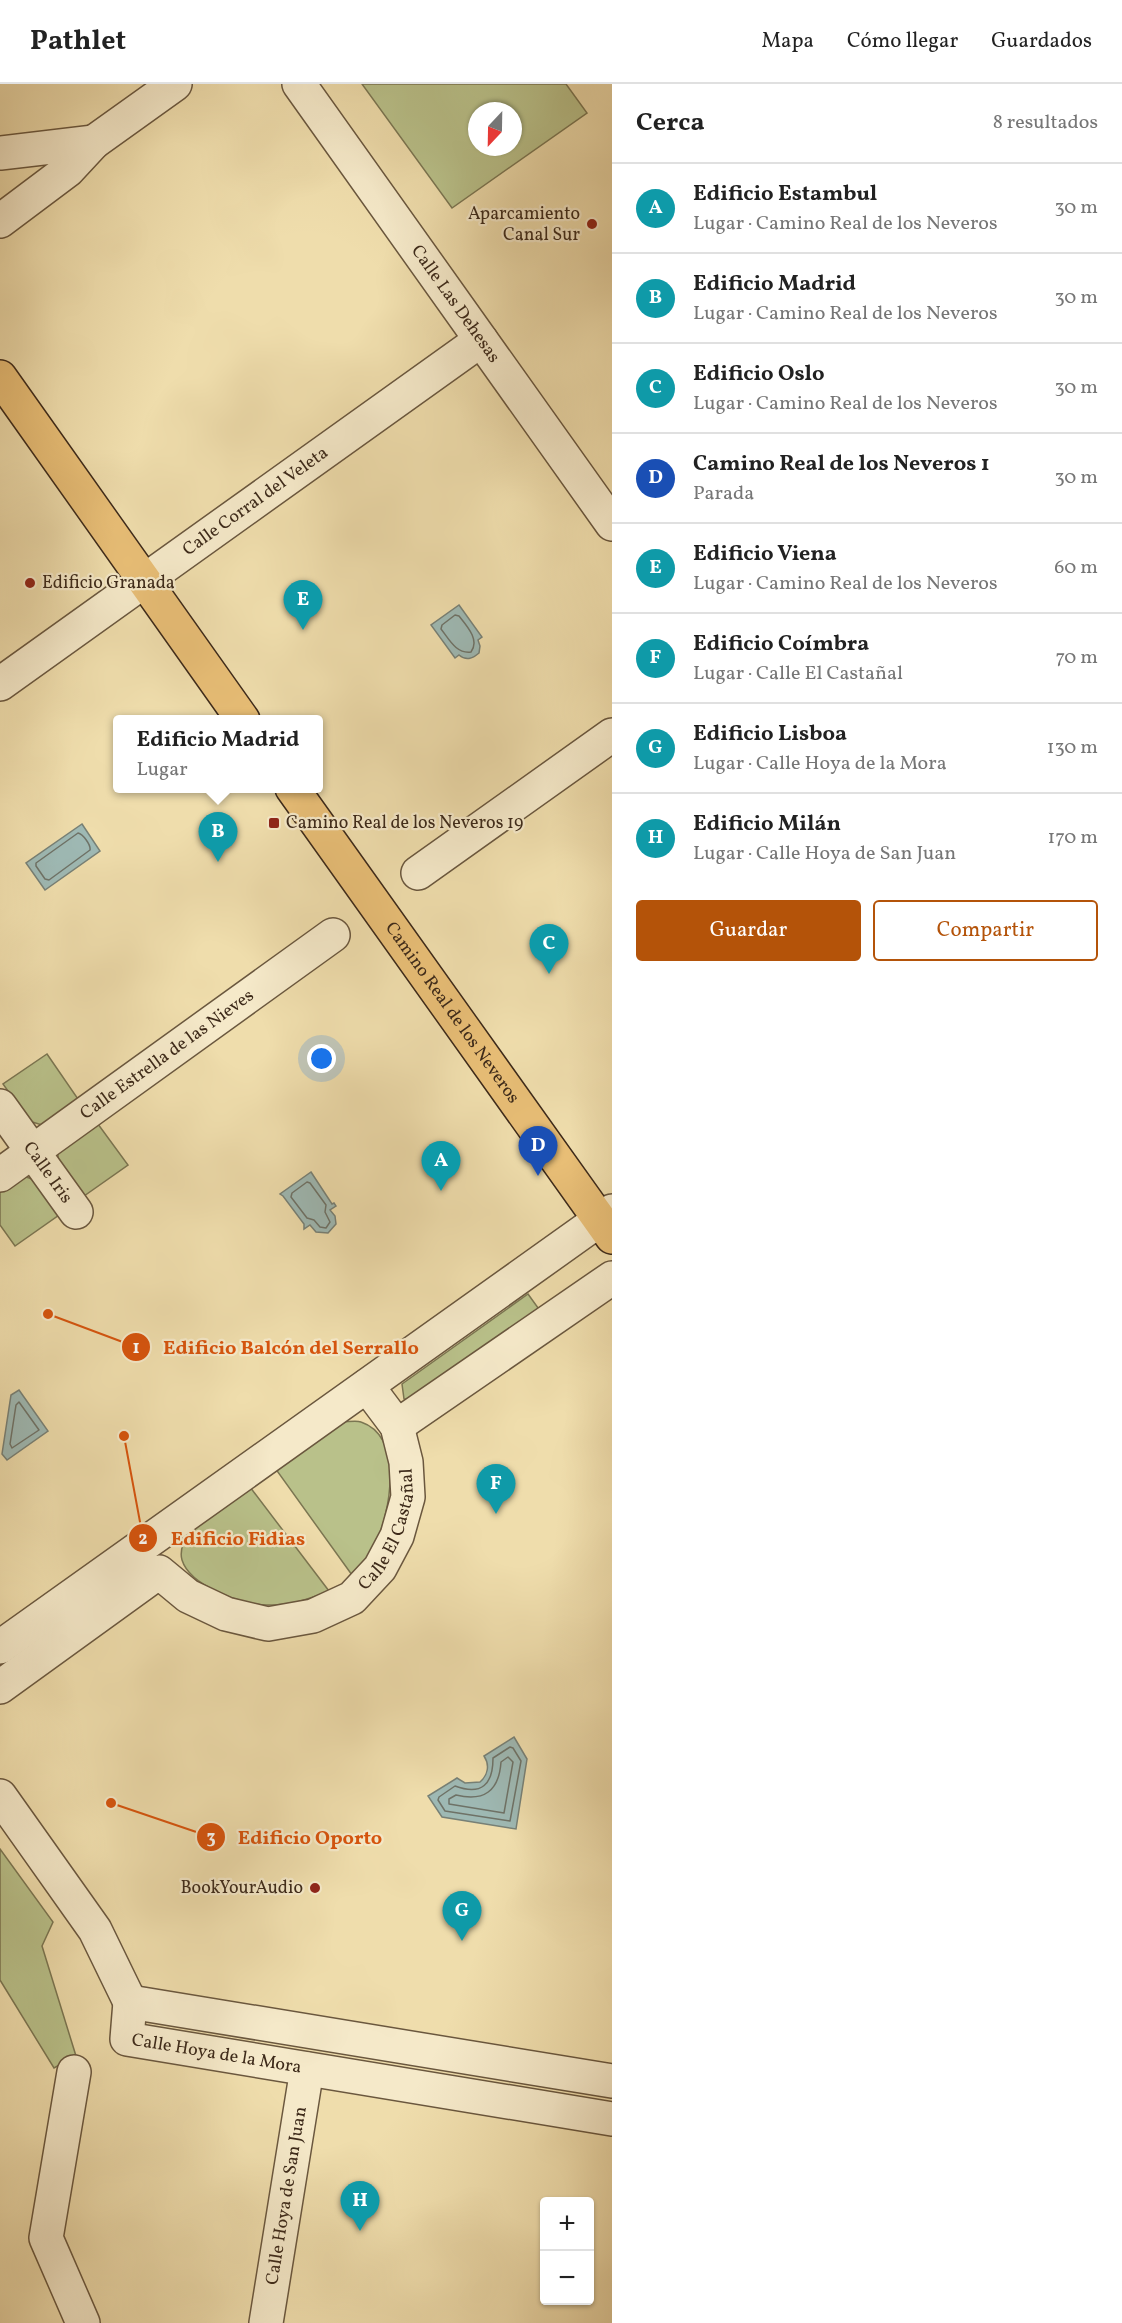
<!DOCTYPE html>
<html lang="es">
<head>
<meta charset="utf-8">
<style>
	:root { --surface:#fff; --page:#f2f2f2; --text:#222; --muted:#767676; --line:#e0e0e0; --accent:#b45309 }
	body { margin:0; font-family:Vollkorn,serif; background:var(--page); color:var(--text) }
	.controls { position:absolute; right:18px; bottom:18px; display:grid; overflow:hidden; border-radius:6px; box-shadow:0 2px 4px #0004 }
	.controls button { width:54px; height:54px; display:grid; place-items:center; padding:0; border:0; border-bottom:2px solid var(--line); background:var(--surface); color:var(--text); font:30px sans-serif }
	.compass { position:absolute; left:468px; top:18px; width:54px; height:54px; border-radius:50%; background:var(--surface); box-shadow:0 2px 4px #0004; rotate:202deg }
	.you { position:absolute; left:322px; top:975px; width:21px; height:21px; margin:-15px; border:4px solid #fff; border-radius:50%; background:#1a73e8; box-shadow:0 0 0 9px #1a73e833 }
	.badge { display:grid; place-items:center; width:39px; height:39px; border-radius:50%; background:var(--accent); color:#fff; font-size:20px; font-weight:700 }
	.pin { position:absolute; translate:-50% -50px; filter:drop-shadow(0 2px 3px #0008) }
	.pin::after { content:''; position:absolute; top:32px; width:21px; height:18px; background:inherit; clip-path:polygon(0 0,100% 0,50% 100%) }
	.popup { position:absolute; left:113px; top:631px; width:210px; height:78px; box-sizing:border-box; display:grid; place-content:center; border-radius:6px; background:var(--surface); filter:drop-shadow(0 2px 4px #0005); font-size:20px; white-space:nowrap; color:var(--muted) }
	.popup b { font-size:22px; color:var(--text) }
	.popup::after { content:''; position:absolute; left:50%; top:100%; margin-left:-12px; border:12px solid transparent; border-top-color:var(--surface) }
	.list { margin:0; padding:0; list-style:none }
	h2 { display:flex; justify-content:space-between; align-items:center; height:78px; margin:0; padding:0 24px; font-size:26px }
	h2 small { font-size:20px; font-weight:400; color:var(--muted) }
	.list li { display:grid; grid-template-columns:39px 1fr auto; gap:18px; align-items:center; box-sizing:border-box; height:90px; padding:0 24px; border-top:2px solid var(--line) }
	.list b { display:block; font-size:22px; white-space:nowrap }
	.list p { margin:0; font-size:20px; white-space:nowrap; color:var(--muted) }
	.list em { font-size:20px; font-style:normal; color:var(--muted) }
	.actions { display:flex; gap:12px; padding:18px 24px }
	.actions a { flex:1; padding:14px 0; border:2px solid var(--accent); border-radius:6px; text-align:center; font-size:21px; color:var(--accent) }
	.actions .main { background:var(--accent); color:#fff }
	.map { position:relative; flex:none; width:612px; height:2239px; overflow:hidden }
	header { display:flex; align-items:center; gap:36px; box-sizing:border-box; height:84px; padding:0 30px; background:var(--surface); border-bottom:2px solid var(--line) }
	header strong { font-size:28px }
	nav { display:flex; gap:33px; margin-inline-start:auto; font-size:21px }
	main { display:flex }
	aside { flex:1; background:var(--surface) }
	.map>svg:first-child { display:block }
	.green { fill:#b9c18a; stroke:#7b7652; stroke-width:1.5; fill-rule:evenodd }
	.water { fill:#9eb9b4; stroke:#778076; stroke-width:1.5 }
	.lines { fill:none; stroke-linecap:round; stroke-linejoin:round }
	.shore { stroke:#6e7267; stroke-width:1.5 }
	.minor-casing { stroke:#6a573e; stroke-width:36 }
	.major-casing { stroke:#3d2a1a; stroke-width:36 }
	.minor { stroke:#f5e9c9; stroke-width:33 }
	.major { stroke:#e8be76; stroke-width:33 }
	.poi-dot { fill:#8f2418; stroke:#f5e9c9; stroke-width:2 }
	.labels { text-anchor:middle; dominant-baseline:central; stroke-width:4.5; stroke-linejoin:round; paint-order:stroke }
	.poi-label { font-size:18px; fill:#3d2a1a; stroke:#f5e9c9; text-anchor:end }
	.street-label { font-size:18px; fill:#3d2a1a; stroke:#f5e9c9 }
	.leader { fill:none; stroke:#d7540d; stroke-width:2 }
	.callout-dot { fill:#d7540d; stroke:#f5e9c9; stroke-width:2 }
	.mark-label { font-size:18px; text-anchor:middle; font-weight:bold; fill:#fff }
	.callout-label { font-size:20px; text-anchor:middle; font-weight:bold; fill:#d7540d; stroke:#f5e9c9; stroke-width:4.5; stroke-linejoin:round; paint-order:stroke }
</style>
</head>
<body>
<header>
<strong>Pathlet</strong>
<nav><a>Mapa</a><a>Cómo llegar</a><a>Guardados</a></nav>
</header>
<main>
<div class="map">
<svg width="612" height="2239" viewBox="0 0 612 2239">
	<rect width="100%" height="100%" fill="#efddac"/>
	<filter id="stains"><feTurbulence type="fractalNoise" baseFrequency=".00333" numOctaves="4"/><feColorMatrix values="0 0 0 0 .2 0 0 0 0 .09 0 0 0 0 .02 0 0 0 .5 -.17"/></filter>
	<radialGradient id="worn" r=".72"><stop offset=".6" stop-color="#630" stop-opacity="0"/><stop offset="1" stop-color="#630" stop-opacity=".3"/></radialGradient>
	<!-- green -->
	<path class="green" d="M 362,0 L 566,0 L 587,29 L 452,124 ZM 477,27 L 513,27 L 513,63 L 477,63 Z
		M 47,970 L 78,1015 L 42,1041 L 29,1037 L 3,1000 Z
		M 95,1036 L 128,1081 L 84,1112 L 58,1076 L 58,1062 Z
		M 20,1091 L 32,1095 L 59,1131 L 15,1162 L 0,1141 L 0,1105 Z
		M 528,1210 L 541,1228 L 418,1318 L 404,1315 L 402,1300 Z
		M 342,1338 C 348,1338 356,1336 361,1338 C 405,1353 390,1430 375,1461 C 370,1472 360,1482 352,1491 L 275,1384 Z
		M 250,1403 L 329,1507 C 307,1516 291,1521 267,1521 C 242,1521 190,1502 182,1476 C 179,1466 185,1454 190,1446 C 197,1434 237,1412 250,1403 Z
		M 0,1765 L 53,1838 L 42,1862 L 76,1972 L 54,1984 L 0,1896 Z"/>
	<!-- water -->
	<path class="water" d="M 459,521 L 482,553 L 478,556 L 480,562 L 479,569 C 472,575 466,577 459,571 L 455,574 L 431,541 Z
		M 82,740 L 100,767 L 45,806 L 26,779 Z
		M 311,1088 L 332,1120 L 334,1119 L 336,1122 L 330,1126 L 335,1132 L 336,1140 L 328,1149 L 316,1148 L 310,1141 L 304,1145 L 304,1140 L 283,1112 L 280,1110 Z
		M 19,1306 L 48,1347 L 7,1376 L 2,1370 L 11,1311 Z
		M 514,1653 L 527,1675 L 516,1745 L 442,1733 L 428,1712 L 457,1694 L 465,1699 L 480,1698 C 488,1691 490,1681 484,1672 Z"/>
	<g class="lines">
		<!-- shore -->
		<path class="shore" d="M 455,531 L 459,532 C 467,542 480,556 471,568 C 456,570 449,555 441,545 L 442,541 Z
			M 78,749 C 83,750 91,761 90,766 L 49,796 L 45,795 L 36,782 L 36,779 Z
			M 307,1098 L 310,1099 L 326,1121 L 325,1128 L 330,1138 L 326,1144 L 320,1143 L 314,1136 L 307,1134 L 291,1113 L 292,1109 Z
			M 19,1318 L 39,1346 L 12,1364 L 10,1360 L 16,1321 Z
			M 510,1663 L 513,1664 L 521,1677 L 510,1737 L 445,1727 L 438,1716 L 439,1713 L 455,1702 C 482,1712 493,1700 493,1674 Z
			M 508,1673 L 513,1678 L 504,1729 L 449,1720 L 449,1715 L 456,1711 C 484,1718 499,1707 501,1678 Z"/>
		<!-- minor casing -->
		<g class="minor-casing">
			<g id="minor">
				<path id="s1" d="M 299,0 L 612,440"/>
				<path d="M 0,69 L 94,58"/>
				<path d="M 0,137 L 68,86 L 94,58 L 175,0"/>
				<path id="s2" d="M 0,600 L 481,256"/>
				<path d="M 418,789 L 612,651"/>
				<path id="s3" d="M 0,1022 L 76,1128"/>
				<path id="s4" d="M 0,1091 L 333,851"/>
				<path d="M 397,1342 L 612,1194"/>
				<path d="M 0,1563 L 612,1127"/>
				<path id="s5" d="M 0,1603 L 159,1488 L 188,1512 L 226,1530 L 268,1540 L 313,1532 L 352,1514 L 380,1484 L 397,1452 L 408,1413 L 406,1378 L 397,1342 L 367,1302"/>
				<path d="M 0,1712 L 95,1846 L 130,1918"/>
				<path id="s6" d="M 130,1918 L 127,1955 L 612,2035"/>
				<path d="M 130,1918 L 612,1997"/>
				<path d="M 74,1988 L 46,2154 L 83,2239"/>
				<path id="s7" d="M 266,2239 L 307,1985"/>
			</g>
		</g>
		<!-- major casing -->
		<g class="major-casing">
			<g id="major">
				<path d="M 0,293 L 243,636"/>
				<path id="s8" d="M 292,704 L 612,1153"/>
			</g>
		</g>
		<!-- minor -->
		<use href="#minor" class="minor"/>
		<!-- major -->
		<use href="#major" class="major"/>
	</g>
	<!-- markers -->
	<g class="poi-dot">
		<circle cx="592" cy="140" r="6"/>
		<circle cx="30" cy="499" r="6"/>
		<rect x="268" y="733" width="12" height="12" rx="3"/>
		<circle cx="315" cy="1804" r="6"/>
	</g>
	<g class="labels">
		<!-- poi labels -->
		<g class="poi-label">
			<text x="580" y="130">Aparcamiento<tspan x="580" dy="21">Canal Sur</tspan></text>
			<text x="42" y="499" text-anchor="start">Edificio Granada</text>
			<text x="286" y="739" text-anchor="start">Camino Real de los Neveros 19</text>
			<text x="303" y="1804">BookYourAudio</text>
		</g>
		<!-- street labels -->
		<g class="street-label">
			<text stroke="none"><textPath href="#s1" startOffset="270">Calle Las Dehesas</textPath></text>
			<text stroke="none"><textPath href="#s2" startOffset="314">Calle Corral del Veleta</textPath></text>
			<text stroke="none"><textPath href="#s8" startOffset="276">Camino Real de los Neveros</textPath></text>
			<text stroke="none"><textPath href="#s4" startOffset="206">Calle Estrella de las Nieves</textPath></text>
			<text stroke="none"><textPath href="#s3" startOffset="82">Calle Iris</textPath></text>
			<text stroke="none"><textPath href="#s5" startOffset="488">Calle El Castañal</textPath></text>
			<text stroke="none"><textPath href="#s6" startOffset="128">Calle Hoya de la Mora</textPath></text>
			<text stroke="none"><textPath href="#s7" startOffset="129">Calle Hoya de San Juan</textPath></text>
		</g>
	</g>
	<!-- callouts -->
	<path class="leader" d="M48 1230L136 1263M124 1352L143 1454M111 1719L211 1753"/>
	<g class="callout-dot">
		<circle cx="48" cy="1230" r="6"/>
		<circle cx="124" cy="1352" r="6"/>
		<circle cx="111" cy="1719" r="6"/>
		<circle cx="136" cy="1263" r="15"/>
		<circle cx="143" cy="1454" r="15"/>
		<circle cx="211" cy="1753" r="15"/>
	</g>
	<g class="mark-label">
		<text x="136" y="1269">1</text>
		<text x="143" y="1460">2</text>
		<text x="211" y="1759">3</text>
	</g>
	<g class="callout-label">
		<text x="291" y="1270">Edificio Balcón del Serrallo</text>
		<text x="238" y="1461">Edificio Fidias</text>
		<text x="310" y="1760">Edificio Oporto</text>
	</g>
	<rect width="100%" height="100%" filter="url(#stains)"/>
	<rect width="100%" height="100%" fill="url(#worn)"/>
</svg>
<div class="controls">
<button>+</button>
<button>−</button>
</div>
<svg class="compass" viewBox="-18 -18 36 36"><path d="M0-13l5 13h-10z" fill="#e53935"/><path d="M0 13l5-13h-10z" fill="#767676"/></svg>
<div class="you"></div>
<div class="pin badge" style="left:441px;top:1107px;background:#0f9aa8">A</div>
<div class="pin badge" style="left:218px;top:778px;background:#0f9aa8">B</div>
<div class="popup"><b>Edificio Madrid</b>Lugar</div>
<div class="pin badge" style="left:549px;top:890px;background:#0f9aa8">C</div>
<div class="pin badge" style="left:538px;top:1092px;background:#1a4fb4">D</div>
<div class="pin badge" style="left:303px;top:546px;background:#0f9aa8">E</div>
<div class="pin badge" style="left:496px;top:1430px;background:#0f9aa8">F</div>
<div class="pin badge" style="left:462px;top:1857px;background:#0f9aa8">G</div>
<div class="pin badge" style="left:360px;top:2147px;background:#0f9aa8">H</div>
</div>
<aside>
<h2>Cerca<small>8 resultados</small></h2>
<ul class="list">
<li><span class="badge" style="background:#0f9aa8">A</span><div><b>Edificio Estambul</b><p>Lugar · Camino Real de los Neveros</p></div><em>30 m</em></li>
<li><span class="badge" style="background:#0f9aa8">B</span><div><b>Edificio Madrid</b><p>Lugar · Camino Real de los Neveros</p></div><em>30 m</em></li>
<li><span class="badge" style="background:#0f9aa8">C</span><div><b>Edificio Oslo</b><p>Lugar · Camino Real de los Neveros</p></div><em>30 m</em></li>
<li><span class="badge" style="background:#1a4fb4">D</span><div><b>Camino Real de los Neveros 1</b><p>Parada</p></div><em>30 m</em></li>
<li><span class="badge" style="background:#0f9aa8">E</span><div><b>Edificio Viena</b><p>Lugar · Camino Real de los Neveros</p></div><em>60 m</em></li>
<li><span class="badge" style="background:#0f9aa8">F</span><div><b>Edificio Coímbra</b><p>Lugar · Calle El Castañal</p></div><em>70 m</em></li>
<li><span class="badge" style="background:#0f9aa8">G</span><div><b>Edificio Lisboa</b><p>Lugar · Calle Hoya de la Mora</p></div><em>130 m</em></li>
<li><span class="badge" style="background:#0f9aa8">H</span><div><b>Edificio Milán</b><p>Lugar · Calle Hoya de San Juan</p></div><em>170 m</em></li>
</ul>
<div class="actions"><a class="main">Guardar</a><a>Compartir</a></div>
</aside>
</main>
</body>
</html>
